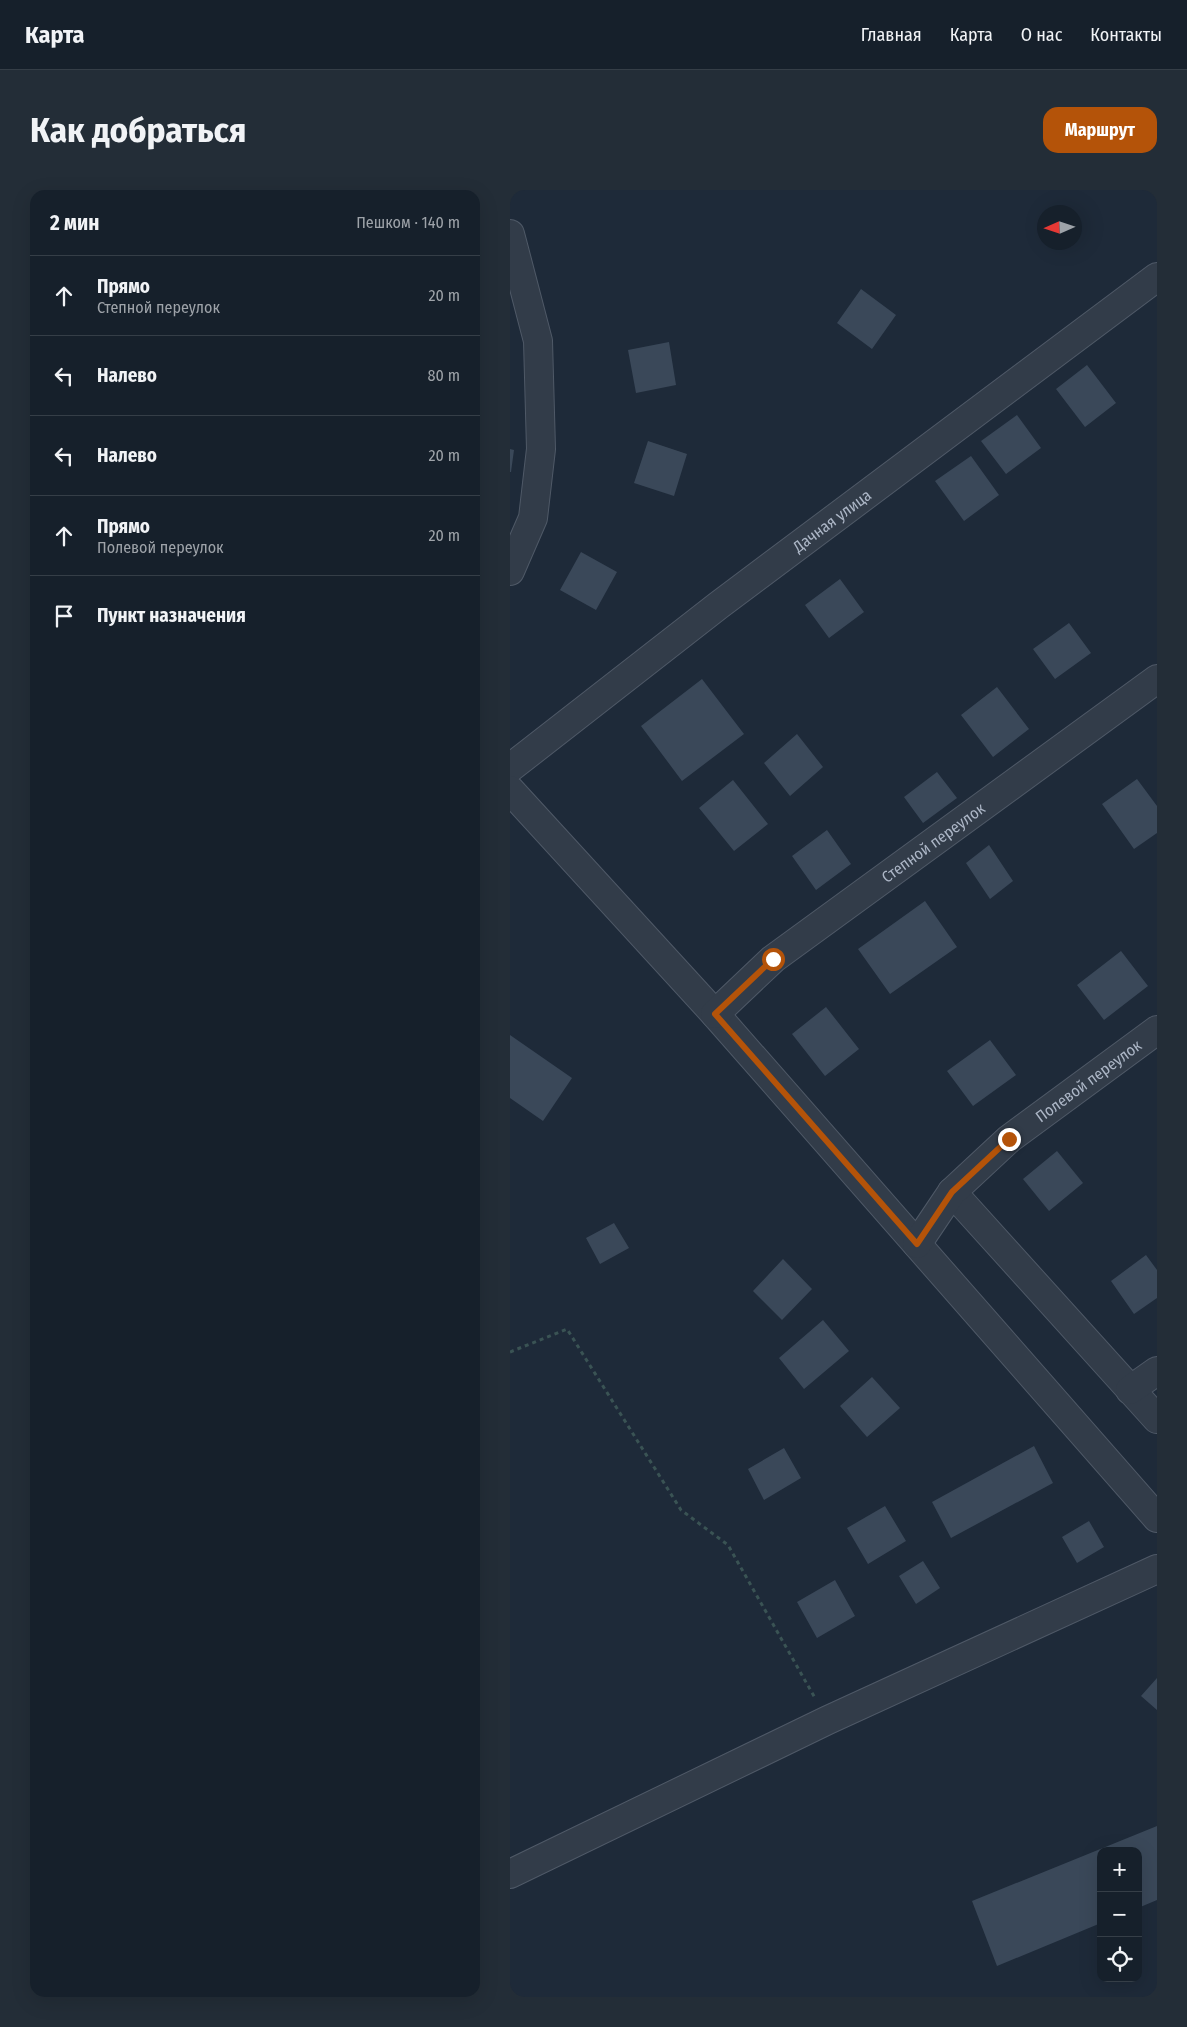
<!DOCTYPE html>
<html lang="ru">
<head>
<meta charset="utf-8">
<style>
	:root { --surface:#16202b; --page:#232d37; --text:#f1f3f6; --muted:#9ea3a9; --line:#353e47; --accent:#b45309 }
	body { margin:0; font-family:"Fira Sans Condensed",sans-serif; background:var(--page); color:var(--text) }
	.controls { position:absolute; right:15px; bottom:15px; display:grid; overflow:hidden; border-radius:10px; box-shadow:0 5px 20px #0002 }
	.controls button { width:45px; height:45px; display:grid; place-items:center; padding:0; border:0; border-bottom:1px solid var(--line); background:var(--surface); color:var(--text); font:25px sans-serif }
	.compass { position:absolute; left:527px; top:15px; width:45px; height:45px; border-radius:50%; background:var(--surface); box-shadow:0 5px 20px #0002; rotate:267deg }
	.stop { position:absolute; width:15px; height:15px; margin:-11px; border:4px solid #b45309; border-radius:50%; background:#fff }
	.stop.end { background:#b45309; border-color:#fff; box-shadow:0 1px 5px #0008 }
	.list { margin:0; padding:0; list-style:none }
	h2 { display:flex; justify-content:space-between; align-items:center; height:65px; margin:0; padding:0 20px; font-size:21px }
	h2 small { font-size:16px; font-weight:400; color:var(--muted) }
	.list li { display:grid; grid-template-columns:32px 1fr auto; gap:15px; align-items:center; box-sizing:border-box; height:80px; padding:0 20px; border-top:1px solid var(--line) }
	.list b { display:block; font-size:19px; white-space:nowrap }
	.list p { margin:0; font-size:16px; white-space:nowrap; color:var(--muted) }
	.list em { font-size:16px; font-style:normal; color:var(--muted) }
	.icon { flex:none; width:28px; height:28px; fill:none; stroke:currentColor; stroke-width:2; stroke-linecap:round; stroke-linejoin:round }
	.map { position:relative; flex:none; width:647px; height:1807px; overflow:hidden; border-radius:15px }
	header { display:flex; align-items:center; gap:30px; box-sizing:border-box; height:70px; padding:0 25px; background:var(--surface); border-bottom:1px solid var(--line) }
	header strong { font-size:24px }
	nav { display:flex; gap:28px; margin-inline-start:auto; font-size:18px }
	.intro { display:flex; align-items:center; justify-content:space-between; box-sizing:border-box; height:120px; padding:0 30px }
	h1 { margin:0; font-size:35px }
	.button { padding:12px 22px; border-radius:15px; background:var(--accent); color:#fff; font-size:18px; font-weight:700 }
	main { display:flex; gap:30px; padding:0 30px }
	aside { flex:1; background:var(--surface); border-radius:15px; box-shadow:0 5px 20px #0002 }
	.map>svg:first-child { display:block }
	.building { fill:#3a4859 }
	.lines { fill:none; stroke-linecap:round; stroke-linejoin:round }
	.street-casing { stroke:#4f5967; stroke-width:30 }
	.path { stroke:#3a5354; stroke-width:3; stroke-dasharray:4 4; stroke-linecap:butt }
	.street { stroke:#323c49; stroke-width:28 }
	.route { stroke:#b45309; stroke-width:6 }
	.labels { text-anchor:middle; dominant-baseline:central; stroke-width:5; stroke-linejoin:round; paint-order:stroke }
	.street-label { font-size:16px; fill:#acb6c6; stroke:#17212d }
</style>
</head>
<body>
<header>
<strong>Карта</strong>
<nav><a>Главная</a><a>Карта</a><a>О нас</a><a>Контакты</a></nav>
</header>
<div class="intro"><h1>Как добраться</h1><a class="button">Маршрут</a></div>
<main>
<aside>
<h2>2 мин<small>Пешком · 140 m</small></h2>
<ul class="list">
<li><svg class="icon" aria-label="ahead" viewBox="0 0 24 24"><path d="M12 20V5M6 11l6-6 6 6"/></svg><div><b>Прямо</b><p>Степной переулок</p></div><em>20 m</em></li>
<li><svg class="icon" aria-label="left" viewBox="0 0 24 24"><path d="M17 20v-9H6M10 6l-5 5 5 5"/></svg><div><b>Налево</b></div><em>80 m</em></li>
<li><svg class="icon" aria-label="left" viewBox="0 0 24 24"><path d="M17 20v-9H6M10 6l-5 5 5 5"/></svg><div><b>Налево</b></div><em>20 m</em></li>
<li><svg class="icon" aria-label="ahead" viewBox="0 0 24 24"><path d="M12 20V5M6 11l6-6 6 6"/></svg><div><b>Прямо</b><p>Полевой переулок</p></div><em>20 m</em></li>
<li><svg class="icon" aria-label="arrive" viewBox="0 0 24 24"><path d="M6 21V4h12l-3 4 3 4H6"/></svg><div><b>Пункт назначения</b></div></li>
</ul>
</aside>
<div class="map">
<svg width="647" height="1807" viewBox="0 0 647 1807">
	<rect width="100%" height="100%" fill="#1e2a39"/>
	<!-- building -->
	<path class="building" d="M 351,99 L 386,125 L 362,159 L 327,133 Z
		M 159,152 L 166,195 L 126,203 L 118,160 Z
		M 577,175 L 606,213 L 575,237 L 546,199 Z
		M 507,225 L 531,258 L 496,284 L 471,251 Z
		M 138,251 L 177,264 L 164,306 L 124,293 Z
		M 0,259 L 4,260 L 1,282 L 0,282 Z
		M 461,266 L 489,305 L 454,331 L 425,291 Z
		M 71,362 L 107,382 L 86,420 L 50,400 Z
		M 330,389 L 354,422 L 319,448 L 295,415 Z
		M 559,433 L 581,463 L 545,489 L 523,459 Z
		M 192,489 L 234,544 L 172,591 L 131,536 Z
		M 487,497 L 519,539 L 483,567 L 451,525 Z
		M 287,544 L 313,577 L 280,606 L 254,573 Z
		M 427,582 L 447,608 L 413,633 L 394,607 Z
		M 627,589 L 647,616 L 647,643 L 624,659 L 592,614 Z
		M 223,590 L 258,634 L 224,661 L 189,618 Z
		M 317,640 L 341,674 L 306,700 L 282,666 Z
		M 479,655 L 503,691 L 480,709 L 456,673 Z
		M 415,711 L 447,757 L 380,804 L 348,759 Z
		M 611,761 L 638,796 L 594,830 L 567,795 Z
		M 316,817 L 349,859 L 315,886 L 282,844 Z
		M 0,845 L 62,888 L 33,931 L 0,908 Z
		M 480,850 L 506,885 L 463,916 L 437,881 Z
		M 547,961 L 573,993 L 539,1021 L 513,989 Z
		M 104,1033 L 119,1058 L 90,1074 L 76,1048 Z
		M 636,1065 L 647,1080 L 647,1108 L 624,1124 L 601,1091 Z
		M 273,1069 L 302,1099 L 272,1130 L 243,1101 Z
		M 313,1130 L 339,1161 L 294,1199 L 269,1168 Z
		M 362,1187 L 390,1218 L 357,1247 L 330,1216 Z
		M 524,1256 L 543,1293 L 441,1348 L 422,1312 Z
		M 274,1258 L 291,1288 L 254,1310 L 238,1279 Z
		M 375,1316 L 396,1351 L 358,1374 L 337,1338 Z
		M 579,1331 L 594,1357 L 567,1373 L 552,1347 Z
		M 413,1371 L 430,1398 L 406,1414 L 389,1386 Z
		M 325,1390 L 345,1426 L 307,1448 L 287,1412 Z
		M 647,1488 L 647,1520 L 631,1506 Z
		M 647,1636 L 647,1710 L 628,1718 L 628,1661 L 591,1661 L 591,1733 L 487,1776 L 462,1711 Z"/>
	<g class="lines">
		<!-- street casing -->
		<g class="street-casing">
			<g id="street">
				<path d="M 0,44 L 28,151 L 31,259 L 23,328 L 0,381"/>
				<path id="s1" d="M 0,578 L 209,415 L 647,87"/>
				<path d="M 0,600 L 205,824 L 647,1328"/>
				<path id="s2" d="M 205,824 L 263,769 L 647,489"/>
				<path d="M 442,1002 L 647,1229"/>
				<path id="s3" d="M 407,1054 L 442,1002 L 499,949 L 647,840"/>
				<path d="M 620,1200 L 647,1181"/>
				<path d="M 0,1684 L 318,1530 L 647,1379"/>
			</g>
		</g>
		<!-- path -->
		<path class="path" d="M 0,1162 L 57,1139 L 171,1320 L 218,1355 L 305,1508"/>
		<!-- street -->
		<use href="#street" class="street"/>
	</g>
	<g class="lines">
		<!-- route -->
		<path class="route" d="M 263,769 L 205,824 L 407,1054 L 442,1002 L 499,949"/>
	</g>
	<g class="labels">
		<!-- street labels -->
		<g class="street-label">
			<text stroke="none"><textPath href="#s1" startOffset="406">Дачная улица</textPath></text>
			<text stroke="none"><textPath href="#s2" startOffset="278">Степной переулок</textPath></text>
			<text stroke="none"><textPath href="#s3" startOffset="239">Полевой переулок</textPath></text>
		</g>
	</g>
</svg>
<div class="controls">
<button>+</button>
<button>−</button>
<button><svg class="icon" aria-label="locate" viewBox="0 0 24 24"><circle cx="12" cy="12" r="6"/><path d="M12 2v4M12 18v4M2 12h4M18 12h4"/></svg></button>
</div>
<svg class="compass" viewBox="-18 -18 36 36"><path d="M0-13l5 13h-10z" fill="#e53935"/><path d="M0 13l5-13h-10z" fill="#9ea3a9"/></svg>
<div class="stop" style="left:263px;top:769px"></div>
<div class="stop end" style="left:499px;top:949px"></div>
</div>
</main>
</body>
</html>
